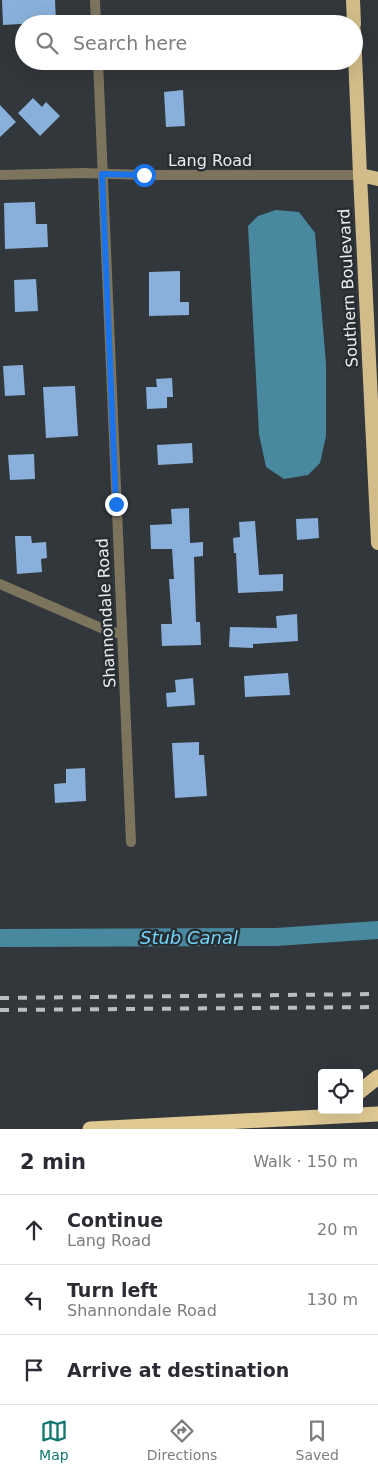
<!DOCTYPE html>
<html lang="en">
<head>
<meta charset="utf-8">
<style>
	:root { --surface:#fff; --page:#f7f7f7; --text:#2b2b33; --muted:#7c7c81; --line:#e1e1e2; --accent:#0f766e }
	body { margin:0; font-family:"DejaVu Sans",sans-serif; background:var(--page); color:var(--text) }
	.controls { position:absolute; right:15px; bottom:15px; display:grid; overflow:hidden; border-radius:5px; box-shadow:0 5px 20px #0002 }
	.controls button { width:45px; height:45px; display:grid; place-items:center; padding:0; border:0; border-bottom:1px solid var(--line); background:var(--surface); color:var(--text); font:25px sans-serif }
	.stop { position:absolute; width:15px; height:15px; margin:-11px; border:4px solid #1a73e8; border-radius:50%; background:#fff }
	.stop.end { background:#1a73e8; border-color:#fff; box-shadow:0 1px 5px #0008 }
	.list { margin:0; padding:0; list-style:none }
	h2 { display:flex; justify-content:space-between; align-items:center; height:65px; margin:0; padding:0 20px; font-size:21px }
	h2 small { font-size:16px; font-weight:400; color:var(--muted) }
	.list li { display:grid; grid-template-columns:32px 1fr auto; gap:15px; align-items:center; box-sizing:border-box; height:70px; padding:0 20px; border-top:1px solid var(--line) }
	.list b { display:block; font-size:19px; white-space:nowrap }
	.list p { margin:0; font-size:16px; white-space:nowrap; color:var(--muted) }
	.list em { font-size:16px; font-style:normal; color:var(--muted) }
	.icon { flex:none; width:28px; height:28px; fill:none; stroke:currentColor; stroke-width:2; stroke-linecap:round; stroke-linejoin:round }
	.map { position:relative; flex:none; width:378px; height:1129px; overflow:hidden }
	.search { position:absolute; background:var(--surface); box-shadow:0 5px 20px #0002; left:15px; right:15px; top:15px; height:55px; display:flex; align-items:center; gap:12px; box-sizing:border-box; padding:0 18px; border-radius:28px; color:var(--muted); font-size:19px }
	.sheet { height:275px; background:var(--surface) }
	nav { display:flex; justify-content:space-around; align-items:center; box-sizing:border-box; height:70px; border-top:1px solid var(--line); background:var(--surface); font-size:14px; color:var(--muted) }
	nav a { display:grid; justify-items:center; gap:2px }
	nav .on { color:var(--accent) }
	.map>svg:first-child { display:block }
	.water { fill:#4989a0 }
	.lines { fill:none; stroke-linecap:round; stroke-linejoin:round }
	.canal { stroke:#4989a0; stroke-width:18 }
	.building { fill:#88b0da }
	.minor { stroke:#7d745e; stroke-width:10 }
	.trunk { stroke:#d1bc8a; stroke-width:14 }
	.motorway { stroke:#dfc892; stroke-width:15 }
	.rail { stroke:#babec1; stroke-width:4; stroke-dasharray:9 9; stroke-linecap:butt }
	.route { stroke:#1a73e8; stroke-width:6 }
	.labels { text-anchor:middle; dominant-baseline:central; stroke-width:5; stroke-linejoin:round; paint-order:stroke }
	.street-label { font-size:16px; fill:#e8ecef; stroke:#282d32 }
	.water-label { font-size:18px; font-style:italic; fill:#73d5f9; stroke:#282d32 }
</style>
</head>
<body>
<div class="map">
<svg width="378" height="1129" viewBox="0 0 378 1129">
	<rect width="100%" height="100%" fill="#32373c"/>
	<!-- water -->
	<path class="water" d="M 276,210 L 299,212 L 315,233 L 326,364 L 326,436 L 320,463 L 308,475 L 284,479 L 266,467 L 259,434 L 248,226 L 258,216 Z"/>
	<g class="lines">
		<!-- canal -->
		<path class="canal" d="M 0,938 L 276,937 L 378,930"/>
	</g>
	<!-- building -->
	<path class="building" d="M 2,0 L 55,0 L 56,22 L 3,25 Z
		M 183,90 L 185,126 L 166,127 L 164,92 Z
		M 33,98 L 42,107 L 46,102 L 60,116 L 40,136 L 18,113 Z
		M 0,105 L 16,122 L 0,137 Z
		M 35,202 L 36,224 L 47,224 L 48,247 L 5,249 L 4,203 Z
		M 180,271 L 180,302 L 189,302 L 189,315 L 149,316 L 149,272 Z
		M 36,279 L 38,311 L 15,312 L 14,280 Z
		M 23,365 L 25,395 L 5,396 L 3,366 Z
		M 172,378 L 173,397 L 167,397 L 167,408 L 147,409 L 146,387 L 157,387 L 156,379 Z
		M 75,386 L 78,436 L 46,438 L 43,387 Z
		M 192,443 L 193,463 L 158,465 L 157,445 Z
		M 34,454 L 35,479 L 10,480 L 8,455 Z
		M 189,508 L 190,543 L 203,542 L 203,556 L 194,557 L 196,622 L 200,622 L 201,645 L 162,646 L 161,624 L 172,624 L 169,579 L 174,579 L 172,549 L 151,549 L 150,525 L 172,524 L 171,509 Z
		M 318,518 L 319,538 L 297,540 L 296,519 Z
		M 255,521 L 259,575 L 283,574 L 283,591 L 238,593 L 236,553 L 234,553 L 233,538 L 240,537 L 239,522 Z
		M 15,536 L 31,536 L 32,543 L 46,542 L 47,558 L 41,559 L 42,572 L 17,574 Z
		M 297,614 L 298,641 L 253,644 L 253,648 L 229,647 L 230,627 L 277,628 L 276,616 Z
		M 288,673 L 290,695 L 245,697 L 244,676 Z
		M 193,678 L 195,705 L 167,707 L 166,693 L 176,692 L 175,680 Z
		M 199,742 L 199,755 L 204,755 L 207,796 L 175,798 L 172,743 Z
		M 85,768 L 86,801 L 55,803 L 54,784 L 66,783 L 66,769 Z"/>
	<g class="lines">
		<!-- minor -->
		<path class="minor" d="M 95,0 L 96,24
			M 98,61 L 131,842
			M 0,175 L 83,173 L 144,175 L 360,175
			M 0,584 L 108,631 L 122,634"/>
		<!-- trunk -->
		<path class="trunk" d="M 353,0 L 354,24
			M 354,31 L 360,175 L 378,543
			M 360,175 L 378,179"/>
		<!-- motorway -->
		<path class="motorway" d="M 359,1092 L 378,1077
			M 90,1129 L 378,1114"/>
		<!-- rail -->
		<path class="rail" d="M 0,998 L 378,994
			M 0,1010 L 378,1007"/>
	</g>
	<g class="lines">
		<!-- route -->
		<path class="route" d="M 116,504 L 102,174 L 144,175"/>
	</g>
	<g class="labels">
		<!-- street labels -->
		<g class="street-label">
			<text x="210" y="160">Lang Road</text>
			<text transform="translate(348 288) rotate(-93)">Southern Boulevard</text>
			<text transform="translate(106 613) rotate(-93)">Shannondale Road</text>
		</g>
		<!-- water labels -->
		<g class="water-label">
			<text x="189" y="937">Stub Canal</text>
		</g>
	</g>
</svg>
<div class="controls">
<button><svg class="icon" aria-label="locate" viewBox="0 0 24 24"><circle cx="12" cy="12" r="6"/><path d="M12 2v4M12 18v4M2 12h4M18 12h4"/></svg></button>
</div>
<div class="stop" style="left:144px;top:175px"></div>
<div class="stop end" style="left:116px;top:504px"></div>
<div class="search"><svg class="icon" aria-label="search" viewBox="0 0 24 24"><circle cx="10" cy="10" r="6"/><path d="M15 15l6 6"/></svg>Search here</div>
</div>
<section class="sheet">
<h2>2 min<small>Walk · 150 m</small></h2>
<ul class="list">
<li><svg class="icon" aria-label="ahead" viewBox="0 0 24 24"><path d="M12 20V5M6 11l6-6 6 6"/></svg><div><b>Continue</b><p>Lang Road</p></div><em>20 m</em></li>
<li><svg class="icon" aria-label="left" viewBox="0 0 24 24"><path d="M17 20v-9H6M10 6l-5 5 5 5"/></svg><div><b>Turn left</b><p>Shannondale Road</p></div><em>130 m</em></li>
<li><svg class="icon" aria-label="arrive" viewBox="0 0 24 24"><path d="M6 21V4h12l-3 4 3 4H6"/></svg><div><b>Arrive at destination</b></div></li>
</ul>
</section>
<nav>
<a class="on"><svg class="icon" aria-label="map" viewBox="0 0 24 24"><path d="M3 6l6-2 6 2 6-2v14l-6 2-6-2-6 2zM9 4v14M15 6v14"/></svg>Map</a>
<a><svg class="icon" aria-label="directions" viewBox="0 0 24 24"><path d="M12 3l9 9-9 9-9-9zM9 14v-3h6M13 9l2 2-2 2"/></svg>Directions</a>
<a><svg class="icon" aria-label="saved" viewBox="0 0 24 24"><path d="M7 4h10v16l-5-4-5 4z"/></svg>Saved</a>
</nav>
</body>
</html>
